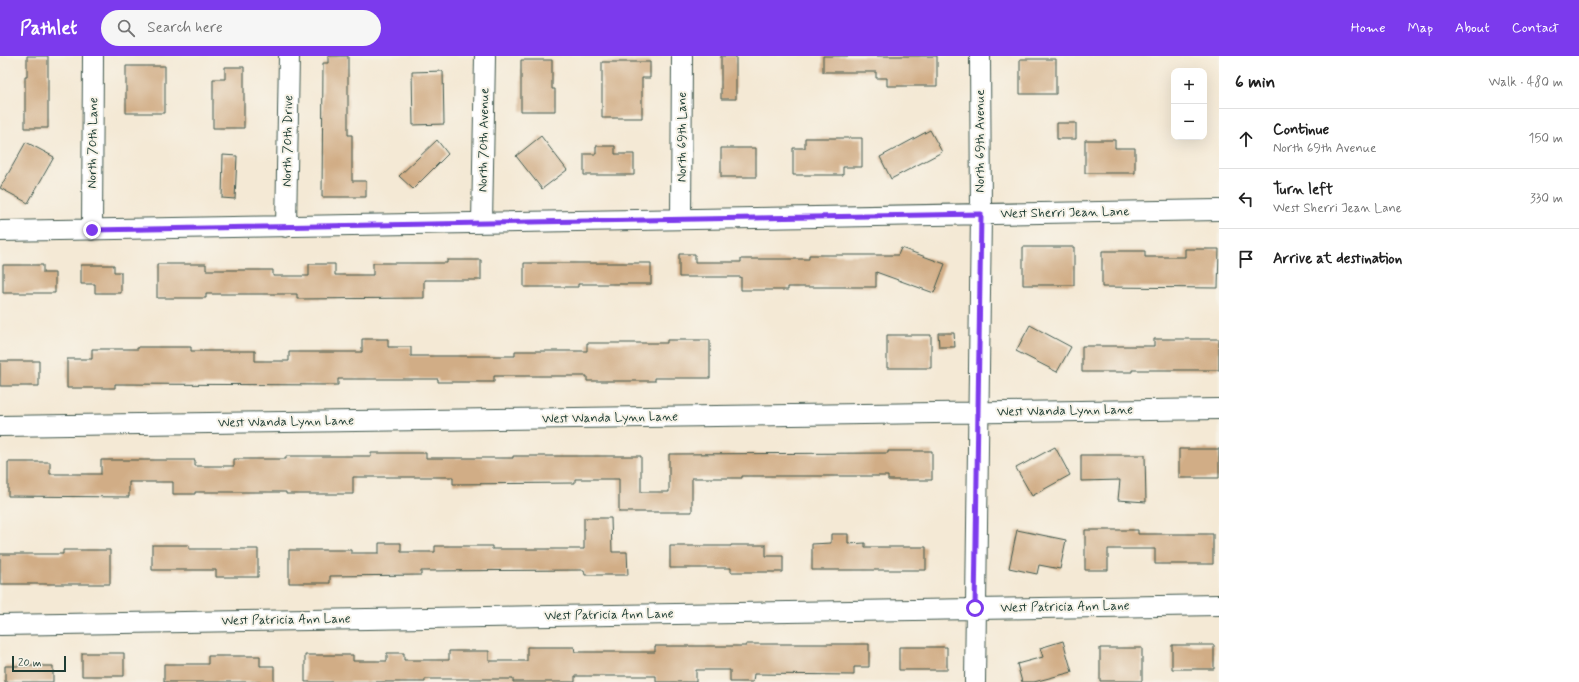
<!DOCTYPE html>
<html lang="en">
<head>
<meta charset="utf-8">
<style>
	:root { --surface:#fff; --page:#f6f6f6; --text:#222; --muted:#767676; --line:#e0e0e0; --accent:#7c3aed }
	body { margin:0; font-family:Mynerve,sans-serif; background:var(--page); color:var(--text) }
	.controls { position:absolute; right:12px; top:12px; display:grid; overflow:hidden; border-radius:8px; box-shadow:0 4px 16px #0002 }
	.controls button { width:36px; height:36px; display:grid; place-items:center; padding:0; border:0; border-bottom:1px solid var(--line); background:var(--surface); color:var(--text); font:20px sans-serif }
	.scale { position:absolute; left:12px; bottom:10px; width:54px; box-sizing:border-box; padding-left:4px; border:2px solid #1f3d34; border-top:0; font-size:11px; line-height:14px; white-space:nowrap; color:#1f3d34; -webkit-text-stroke:3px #f7f3e8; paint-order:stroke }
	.stop { position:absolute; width:12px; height:12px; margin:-9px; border:3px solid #7c3aed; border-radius:50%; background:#fff }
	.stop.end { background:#7c3aed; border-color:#fff; box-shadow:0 1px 4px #0008 }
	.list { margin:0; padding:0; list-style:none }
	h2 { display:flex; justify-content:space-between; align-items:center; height:52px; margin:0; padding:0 16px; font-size:17px }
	h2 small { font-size:13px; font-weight:400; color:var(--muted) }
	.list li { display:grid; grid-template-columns:26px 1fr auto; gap:12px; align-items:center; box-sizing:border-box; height:60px; padding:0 16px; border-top:1px solid var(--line) }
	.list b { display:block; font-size:15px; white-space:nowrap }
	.list p { margin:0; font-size:13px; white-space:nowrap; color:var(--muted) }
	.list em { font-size:13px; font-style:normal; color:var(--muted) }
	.icon { flex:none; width:22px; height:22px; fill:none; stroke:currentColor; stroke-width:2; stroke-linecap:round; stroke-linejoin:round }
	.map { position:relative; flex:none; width:1219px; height:626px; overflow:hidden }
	header { display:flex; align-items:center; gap:24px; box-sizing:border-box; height:56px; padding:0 20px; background:var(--accent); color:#fff }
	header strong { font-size:19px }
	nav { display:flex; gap:22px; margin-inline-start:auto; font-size:14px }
	.search { width:280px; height:36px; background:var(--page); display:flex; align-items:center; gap:10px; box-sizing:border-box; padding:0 14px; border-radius:22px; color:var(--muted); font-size:15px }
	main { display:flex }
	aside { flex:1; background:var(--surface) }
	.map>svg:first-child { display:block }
	.building { fill:#d1ad86 }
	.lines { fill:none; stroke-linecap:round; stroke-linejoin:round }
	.minor-casing { stroke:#3f574c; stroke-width:22 }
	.minor { stroke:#fff; stroke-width:20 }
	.route { stroke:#7c3aed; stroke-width:5 }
	.labels { text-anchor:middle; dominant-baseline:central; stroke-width:4; stroke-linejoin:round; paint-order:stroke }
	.street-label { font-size:13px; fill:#1f3d34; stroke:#f7f3e8 }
</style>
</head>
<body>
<header>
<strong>Pathlet</strong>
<div class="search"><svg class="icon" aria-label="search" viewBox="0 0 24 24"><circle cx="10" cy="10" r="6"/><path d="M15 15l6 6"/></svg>Search here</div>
<nav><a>Home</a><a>Map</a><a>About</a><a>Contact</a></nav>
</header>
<main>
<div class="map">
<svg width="1219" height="626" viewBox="0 0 1219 626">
	<rect width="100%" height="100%" fill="#f7f3e8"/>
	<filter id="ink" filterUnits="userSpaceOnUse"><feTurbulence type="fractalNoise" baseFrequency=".025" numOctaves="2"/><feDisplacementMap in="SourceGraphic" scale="8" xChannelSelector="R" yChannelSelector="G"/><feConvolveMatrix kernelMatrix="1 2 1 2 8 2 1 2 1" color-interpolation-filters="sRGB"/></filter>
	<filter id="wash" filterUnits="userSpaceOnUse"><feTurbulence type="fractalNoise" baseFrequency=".012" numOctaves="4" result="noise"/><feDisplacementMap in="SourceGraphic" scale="16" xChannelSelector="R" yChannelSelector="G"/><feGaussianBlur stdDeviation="0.9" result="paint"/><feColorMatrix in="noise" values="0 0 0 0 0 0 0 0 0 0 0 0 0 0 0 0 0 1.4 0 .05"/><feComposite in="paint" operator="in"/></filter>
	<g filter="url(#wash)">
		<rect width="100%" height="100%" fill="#f4e9d5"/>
		<g id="blocks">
			<!-- building -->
			<path class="building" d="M 27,0 L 48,0 L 48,72 L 25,72 L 25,21 L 27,21 Z
				M 328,0 L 348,0 L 348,79 L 352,79 L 352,125 L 366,125 L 366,141 L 322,141 L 323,7 L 328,7 Z
				M 721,0 L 736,0 L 736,43 L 721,43 Z
				M 823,0 L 937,0 L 937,30 L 887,30 L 887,22 L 876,22 L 876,16 L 823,16 Z
				M 1020,3 L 1056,3 L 1056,38 L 1020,38 Z
				M 521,4 L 552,4 L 552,33 L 555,33 L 555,55 L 521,55 Z
				M 602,6 L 650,6 L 650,22 L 642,22 L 642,62 L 602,62 Z
				M 126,10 L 165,10 L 165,57 L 126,57 Z
				M 225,11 L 244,11 L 244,72 L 213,72 L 213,23 L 225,23 Z
				M 443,15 L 444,68 L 413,69 L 412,16 Z
				M 1057,67 L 1076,67 L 1076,83 L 1057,83 Z
				M 930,74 L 942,96 L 891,123 L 880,101 Z
				M 541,80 L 567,114 L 542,133 L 516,100 Z
				M 805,82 L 862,82 L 862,111 L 843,111 L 843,119 L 793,119 L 793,92 L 805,92 Z
				M 437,84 L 448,98 L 413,133 L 399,120 Z
				M 1085,84 L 1115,84 L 1115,92 L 1135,92 L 1135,117 L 1085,117 Z
				M 26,86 L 54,101 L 28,147 L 0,132 Z
				M 596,90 L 615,90 L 615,98 L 634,98 L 634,119 L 584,119 L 584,98 L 596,98 Z
				M 721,92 L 756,92 L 756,121 L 721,121 Z
				M 223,99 L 237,100 L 235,143 L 222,142 Z
				M 1023,191 L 1074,191 L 1074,229 L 1023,229 Z
				M 901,192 L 945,208 L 934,237 L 876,216 L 876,231 L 788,231 L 788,234 L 741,234 L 741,221 L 679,221 L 679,198 L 695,198 L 695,206 L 741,206 L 741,203 L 809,203 L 809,199 L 898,199 Z
				M 1185,193 L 1219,193 L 1218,232 L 1102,231 L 1102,195 L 1145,195 L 1145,201 L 1185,201 Z
				M 447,204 L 481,204 L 481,224 L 424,224 L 424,242 L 297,243 L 297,238 L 206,238 L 206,242 L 157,242 L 157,208 L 206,208 L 206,214 L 273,214 L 273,220 L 309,220 L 309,208 L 335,208 L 335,219 L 373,219 L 373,207 L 447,207 Z
				M 524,207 L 651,207 L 651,228 L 578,228 L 578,231 L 524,231 Z
				M 3,209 L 43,209 L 43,217 L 55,217 L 55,237 L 3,237 Z
				M 81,209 L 114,209 L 114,216 L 121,216 L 121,237 L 95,237 L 95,228 L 81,228 Z
				M 1030,269 L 1071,291 L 1057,316 L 1016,295 Z
				M 938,277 L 954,277 L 955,291 L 939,291 Z
				M 887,279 L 931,279 L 931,312 L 887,312 Z
				M 362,283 L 388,283 L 388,291 L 411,291 L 411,300 L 515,300 L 515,295 L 587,295 L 587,287 L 667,287 L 667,284 L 710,284 L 710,322 L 655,322 L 655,325 L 587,325 L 587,320 L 494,320 L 494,326 L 438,326 L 438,323 L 338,323 L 338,329 L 115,328 L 115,332 L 67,332 L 67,303 L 92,303 L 92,293 L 138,293 L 138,291 L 191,291 L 191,295 L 255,295 L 255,305 L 289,305 L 289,296 L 362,296 Z
				M 1154,283 L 1219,283 L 1219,314 L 1132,314 L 1132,316 L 1082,316 L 1082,290 L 1154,290 Z
				M 0,305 L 39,305 L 39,330 L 0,330 Z
				M 1055,391 L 1070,419 L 1032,440 L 1016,412 Z
				M 1179,393 L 1219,393 L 1219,422 L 1179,422 Z
				M 888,395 L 932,395 L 932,424 L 888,424 L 888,420 L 742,420 L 742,422 L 692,422 L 692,456 L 619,456 L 619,423 L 575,423 L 575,427 L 453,428 L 453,421 L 353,421 L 353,438 L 286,438 L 286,436 L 195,436 L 195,438 L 173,438 L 173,426 L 129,426 L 129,441 L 8,440 L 8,406 L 50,406 L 50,418 L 101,418 L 101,404 L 195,404 L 195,410 L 234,410 L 234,403 L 286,403 L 286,400 L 371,400 L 371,397 L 426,397 L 426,402 L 513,402 L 513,400 L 641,400 L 641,436 L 669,436 L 669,398 L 888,397 Z
				M 1081,399 L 1145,399 L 1146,446 L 1118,444 L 1120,424 L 1081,425 Z
				M 584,462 L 611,462 L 612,496 L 627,496 L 628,519 L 585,519 L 584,514 L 421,515 L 421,519 L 330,520 L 330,527 L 289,527 L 289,494 L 351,494 L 351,497 L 379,497 L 379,487 L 401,487 L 401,496 L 435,496 L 435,490 L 492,490 L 492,493 L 584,493 Z
				M 1017,474 L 1066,484 L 1060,513 L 1039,509 L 1037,518 L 1009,512 Z
				M 1085,474 L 1138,474 L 1138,478 L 1213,478 L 1213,508 L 1155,508 L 1155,493 L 1108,493 L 1108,514 L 1085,514 Z
				M 831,478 L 848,478 L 848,488 L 865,487 L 865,491 L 926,491 L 926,514 L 812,514 L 812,488 L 831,487 Z
				M 152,489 L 189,489 L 189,493 L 258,493 L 258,521 L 216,521 L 216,514 L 152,514 Z
				M 731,489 L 766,489 L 766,500 L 783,500 L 783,516 L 731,516 L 731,512 L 670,512 L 670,490 L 731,490 Z
				M 63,494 L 110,494 L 110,528 L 0,528 L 0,498 L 63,498 Z
				M 1063,585 L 1072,616 L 1034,626 L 1022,626 L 1017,608 L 1043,601 L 1040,592 Z
				M 746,588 L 869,588 L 869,611 L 854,611 L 854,619 L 754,618 L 753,626 L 730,626 L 730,614 L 696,614 L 696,626 L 656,626 L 656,620 L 575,620 L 575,626 L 513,626 L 513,623 L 425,623 L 425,626 L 305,626 L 305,599 L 353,599 L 353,605 L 387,605 L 387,597 L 404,597 L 404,604 L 449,604 L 449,595 L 489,595 L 489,605 L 527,605 L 527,591 L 574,591 L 575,596 L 655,596 L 655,590 L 746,590 Z
				M 1172,589 L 1214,589 L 1214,613 L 1172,613 Z
				M 899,591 L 947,591 L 947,614 L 899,614 Z
				M 1100,592 L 1142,592 L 1142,625 L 1100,625 Z
				M 82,597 L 124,597 L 124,620 L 82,620 Z
				M 208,600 L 260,600 L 260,610 L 274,610 L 274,626 L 164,626 L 164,608 L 208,608 Z
				M 5,610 L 53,610 L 53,626 L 5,626 Z"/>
		</g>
	</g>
	<g filter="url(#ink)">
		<use href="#blocks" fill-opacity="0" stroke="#3f574c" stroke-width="1"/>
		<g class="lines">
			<!-- minor casing -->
			<g class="minor-casing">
				<path id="minor" d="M 681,163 L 682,0
					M 482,167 L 485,0
					M 286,171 L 289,0
					M 92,174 L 93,0
					M 0,175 L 1219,154
					M 0,370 L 1219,353
					M 0,569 L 1219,549
					M 975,626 L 981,158 L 980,0"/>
			</g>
			<!-- minor -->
			<use href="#minor" class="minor"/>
		</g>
	</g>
	<g class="lines" filter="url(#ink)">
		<!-- route -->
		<path class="route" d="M 92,174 L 981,158 L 975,552"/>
	</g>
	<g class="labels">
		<!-- street labels -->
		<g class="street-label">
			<text transform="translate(682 81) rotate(-90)">North 69th Lane</text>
			<text transform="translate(484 84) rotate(-89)">North 70th Avenue</text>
			<text transform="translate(288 85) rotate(-89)">North 70th Drive</text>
			<text transform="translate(980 85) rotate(-90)">North 69th Avenue</text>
			<text transform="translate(93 87) rotate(-89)">North 70th Lane</text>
			<text transform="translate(1065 157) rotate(-1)">West Sherri Jean Lane</text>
			<text transform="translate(1065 355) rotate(-1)">West Wanda Lynn Lane</text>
			<text transform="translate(610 362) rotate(-1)">West Wanda Lynn Lane</text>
			<text transform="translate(286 366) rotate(-1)">West Wanda Lynn Lane</text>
			<text transform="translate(1065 551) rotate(-1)">West Patricia Ann Lane</text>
			<text transform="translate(609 559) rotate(-1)">West Patricia Ann Lane</text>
			<text transform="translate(286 564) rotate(-1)">West Patricia Ann Lane</text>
		</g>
	</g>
</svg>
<div class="controls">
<button>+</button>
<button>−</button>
</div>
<div class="scale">20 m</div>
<div class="stop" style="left:975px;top:552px"></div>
<div class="stop end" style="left:92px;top:174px"></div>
</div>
<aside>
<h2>6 min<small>Walk · 480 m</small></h2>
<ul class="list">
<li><svg class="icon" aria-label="ahead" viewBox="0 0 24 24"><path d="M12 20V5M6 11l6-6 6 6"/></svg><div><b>Continue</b><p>North 69th Avenue</p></div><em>150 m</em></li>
<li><svg class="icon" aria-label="left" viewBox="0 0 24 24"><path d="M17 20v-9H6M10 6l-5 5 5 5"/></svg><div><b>Turn left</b><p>West Sherri Jean Lane</p></div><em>330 m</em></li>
<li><svg class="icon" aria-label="arrive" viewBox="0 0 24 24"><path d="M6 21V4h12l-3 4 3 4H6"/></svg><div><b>Arrive at destination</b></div></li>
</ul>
</aside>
</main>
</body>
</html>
